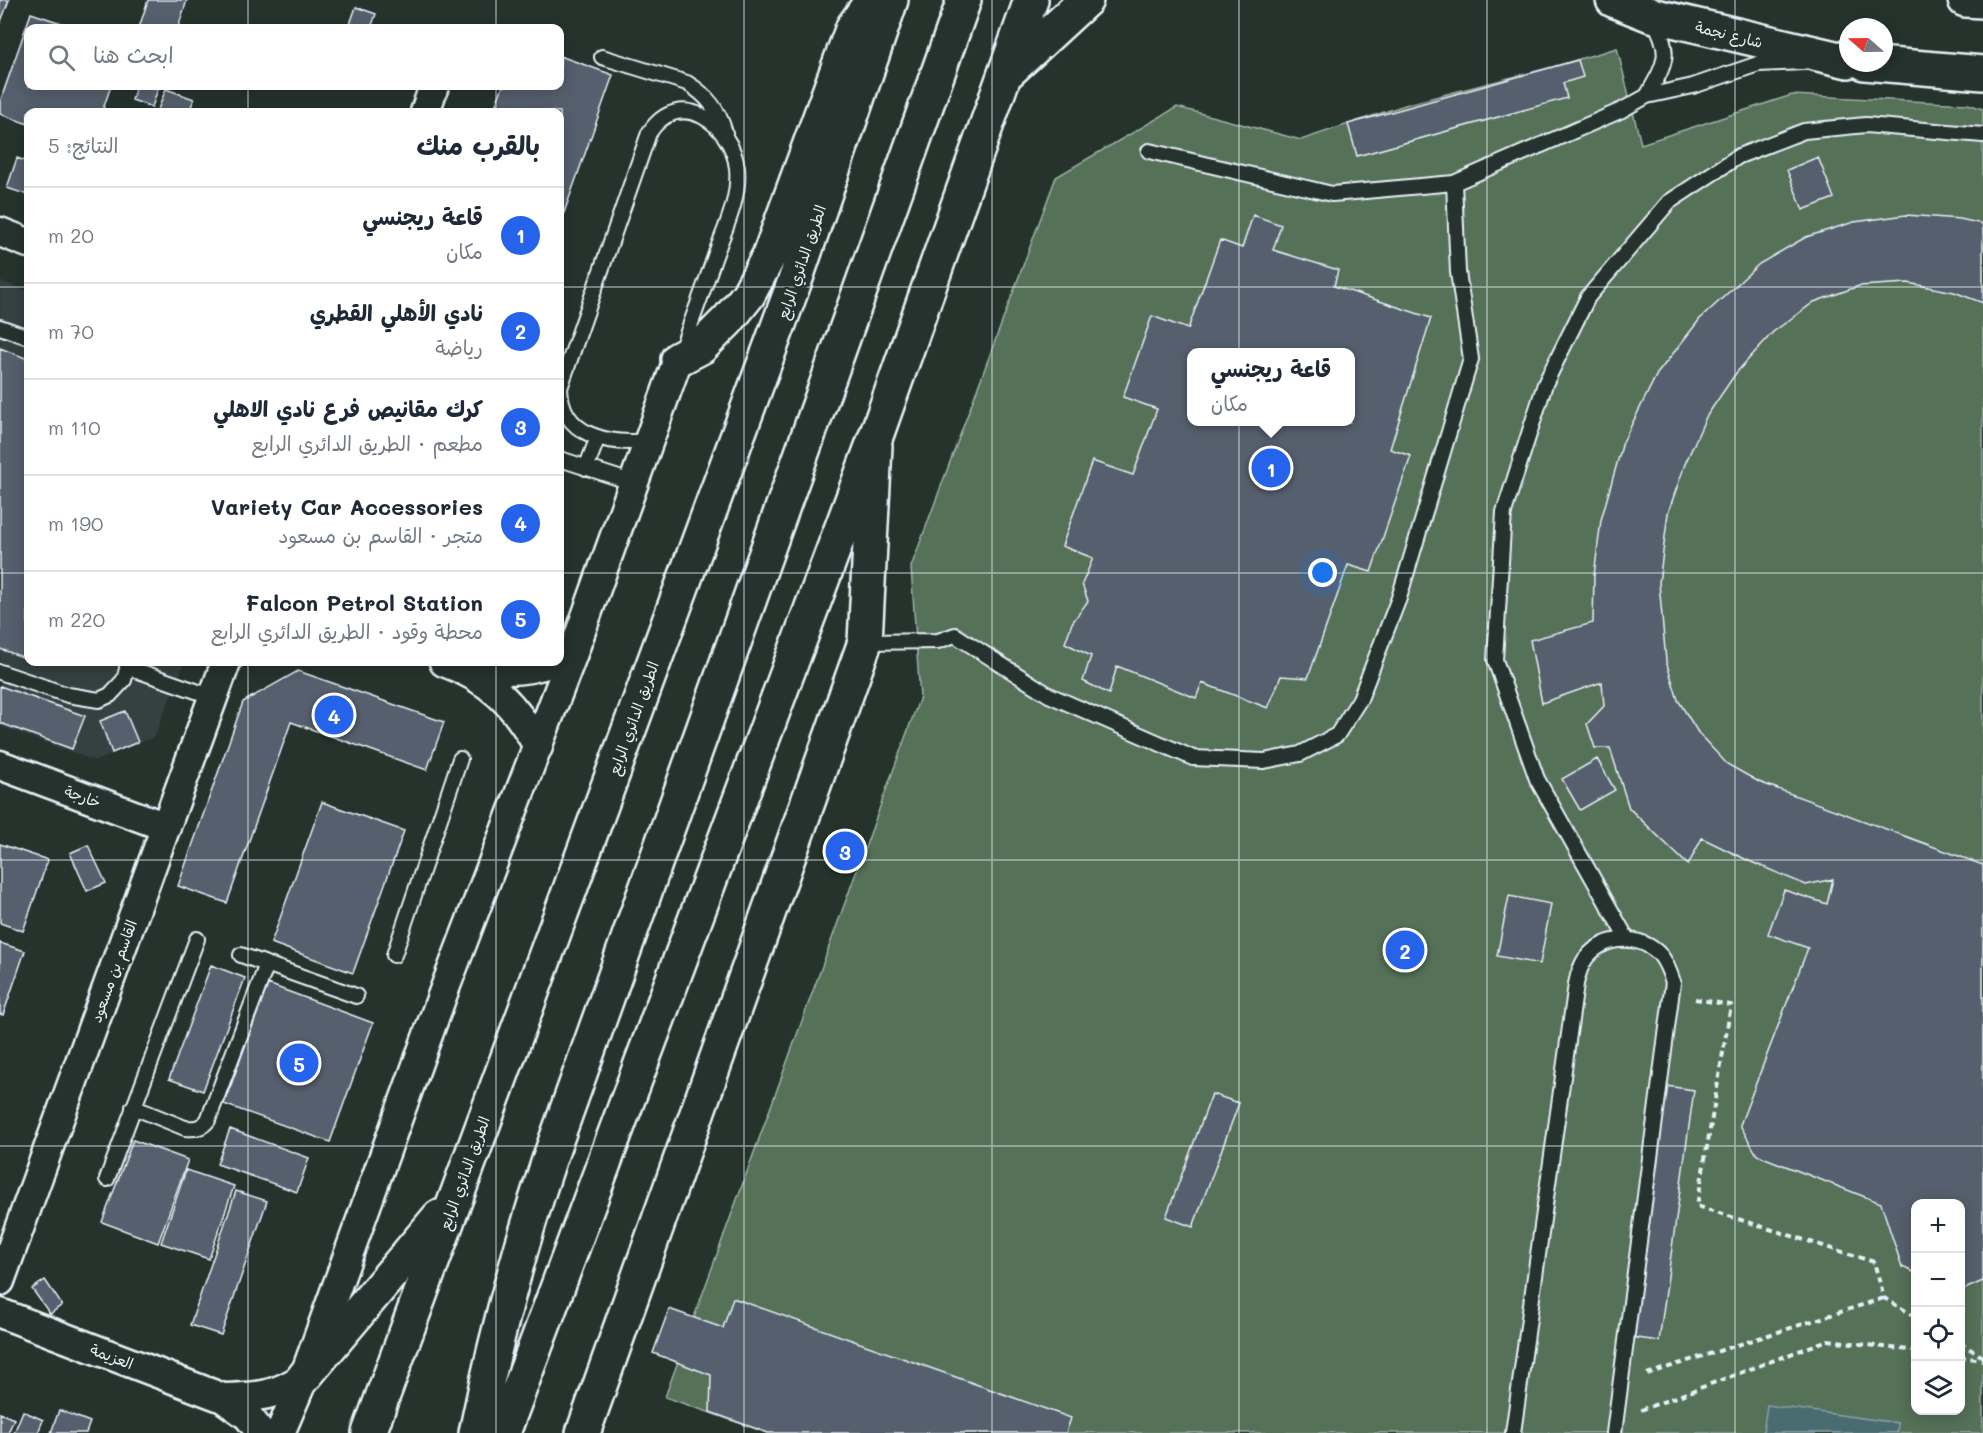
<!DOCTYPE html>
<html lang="ar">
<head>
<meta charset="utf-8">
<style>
	:root { --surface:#fff; --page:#f2f2f3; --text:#1f2937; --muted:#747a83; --line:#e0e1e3; --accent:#2563eb }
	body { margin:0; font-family:Mali,"Playpen Sans Arabic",sans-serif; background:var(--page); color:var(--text); direction:rtl }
	.controls { position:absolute; right:18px; bottom:18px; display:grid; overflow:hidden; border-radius:12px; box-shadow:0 3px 15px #0003 }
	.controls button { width:54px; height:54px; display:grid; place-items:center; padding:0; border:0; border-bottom:2px solid var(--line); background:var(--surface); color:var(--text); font:30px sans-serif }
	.compass { position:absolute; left:1839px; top:18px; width:54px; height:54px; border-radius:50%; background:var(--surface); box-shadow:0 3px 15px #0003; rotate:290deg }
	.you { position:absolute; left:1323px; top:573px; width:21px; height:21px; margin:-15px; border:4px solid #fff; border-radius:50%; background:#1a73e8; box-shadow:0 0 0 9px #1a73e833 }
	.badge { display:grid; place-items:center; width:39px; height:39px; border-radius:50%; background:var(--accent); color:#fff; font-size:20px; font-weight:700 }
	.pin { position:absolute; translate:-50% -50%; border:3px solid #fff; box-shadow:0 2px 6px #0006 }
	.popup { position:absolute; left:1187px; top:348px; width:168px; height:78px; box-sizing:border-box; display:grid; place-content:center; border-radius:12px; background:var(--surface); filter:drop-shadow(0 2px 4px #0005); font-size:20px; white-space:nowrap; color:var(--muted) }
	.popup b { font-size:22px; color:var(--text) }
	.popup::after { content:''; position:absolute; left:50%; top:100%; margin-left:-12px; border:12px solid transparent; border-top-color:var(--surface) }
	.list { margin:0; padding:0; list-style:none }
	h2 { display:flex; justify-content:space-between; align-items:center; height:78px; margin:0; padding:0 24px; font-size:26px }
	h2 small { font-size:20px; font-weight:400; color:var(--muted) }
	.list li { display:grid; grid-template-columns:39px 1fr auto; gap:18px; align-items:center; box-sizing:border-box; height:96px; padding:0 24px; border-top:2px solid var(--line) }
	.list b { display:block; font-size:22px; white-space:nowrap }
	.list p { margin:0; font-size:20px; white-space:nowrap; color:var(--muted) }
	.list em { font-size:20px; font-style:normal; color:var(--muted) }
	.icon { flex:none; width:33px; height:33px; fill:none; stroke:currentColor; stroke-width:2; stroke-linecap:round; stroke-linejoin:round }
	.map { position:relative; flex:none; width:1983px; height:1433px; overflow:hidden; direction:ltr }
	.search { position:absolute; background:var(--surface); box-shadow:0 3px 15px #0003; left:24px; top:24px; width:540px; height:66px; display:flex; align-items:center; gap:15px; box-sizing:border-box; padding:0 21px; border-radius:12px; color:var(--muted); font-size:22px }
	.panel { position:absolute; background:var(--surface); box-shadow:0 3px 15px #0003; left:24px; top:108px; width:540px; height:558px; border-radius:12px; direction:rtl }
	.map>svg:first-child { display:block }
	.built { fill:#344040 }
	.green { fill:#547159; stroke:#9eb1a8; stroke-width:1.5; fill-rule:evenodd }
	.water { fill:#496c6f; stroke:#89a1a6; stroke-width:1.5 }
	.building { fill:#565f6d; stroke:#e8f1f8; stroke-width:1.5; fill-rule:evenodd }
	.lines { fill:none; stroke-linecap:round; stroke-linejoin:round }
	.lane-casing { stroke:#e8f1f8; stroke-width:18 }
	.street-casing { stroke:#e8f1f8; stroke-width:33 }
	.secondary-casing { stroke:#e8f1f8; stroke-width:38 }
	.primary-casing { stroke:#e8f1f8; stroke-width:38 }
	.path { stroke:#e8f1f8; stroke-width:4; stroke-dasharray:6 4.5; stroke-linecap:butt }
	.lane { stroke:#26332d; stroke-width:14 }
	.street { stroke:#26332d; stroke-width:28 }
	.secondary { stroke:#26332d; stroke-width:33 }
	.primary { stroke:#26332d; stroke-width:33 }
	.grid { fill:none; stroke:#e8f1f8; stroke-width:1.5; stroke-opacity:0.55 }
	.labels { text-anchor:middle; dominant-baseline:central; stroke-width:5; stroke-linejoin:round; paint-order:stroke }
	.street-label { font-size:15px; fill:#e8f1f8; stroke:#26332d }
</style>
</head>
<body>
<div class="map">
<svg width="1983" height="1433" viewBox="0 0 1983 1433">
	<rect width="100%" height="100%" fill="#26332d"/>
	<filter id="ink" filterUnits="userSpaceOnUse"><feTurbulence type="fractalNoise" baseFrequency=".0167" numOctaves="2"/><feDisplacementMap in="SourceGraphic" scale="12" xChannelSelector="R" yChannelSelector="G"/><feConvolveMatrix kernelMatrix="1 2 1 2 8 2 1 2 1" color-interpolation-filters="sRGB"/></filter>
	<g filter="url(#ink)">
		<!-- built -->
		<path class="built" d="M 0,281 L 28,291 L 28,662 L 185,662 L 154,737 L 96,761 L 0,726 Z"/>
		<!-- green -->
		<path class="green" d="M 1617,48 L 1641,144 L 1792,95 L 1968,104 L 1983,109 L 1983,1433 L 768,1433 L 665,1397 L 920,697 L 911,567 L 1056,177 L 1177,107 L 1301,140 L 1408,104 L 1552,67 ZM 1192,352 L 1350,352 L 1350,422 L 1192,422 ZM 1916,1204 L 1960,1204 L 1960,1410 L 1916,1410 Z"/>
		<!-- water -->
		<path class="water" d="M 1767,1405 L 1898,1423 L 1897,1433 L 1763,1433 Z"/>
		<!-- building -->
		<path class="building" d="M 0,0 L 9,0 L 0,24 Z
			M 148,0 L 187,0 L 178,28 L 139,28 Z
			M 356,7 L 376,14 L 371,28 L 350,24 Z
			M 31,13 L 76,28 L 28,28 L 28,86 L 111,86 L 102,112 L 28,112 L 28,124 L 0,114 L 0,102 Z
			M 560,56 L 613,75 L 560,224 L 560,112 L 493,112 L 503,86 L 560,86 Z
			M 1578,60 L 1583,77 L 1563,83 L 1567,98 L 1357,156 L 1348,124 Z
			M 136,86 L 159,86 L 152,107 L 132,100 Z
			M 166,89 L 194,99 L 189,112 L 157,112 Z
			M 1818,157 L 1834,198 L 1803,210 L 1787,170 Z
			M 17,158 L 28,162 L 28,195 L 7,188 Z
			M 1253,215 L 1281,225 L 1273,250 L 1338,270 L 1334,286 L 1431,318 L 1390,449 L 1411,456 L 1371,572 L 1348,565 L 1308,678 L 1281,676 L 1268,708 L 1202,683 L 1196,698 L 1117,666 L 1109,694 L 1083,681 L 1091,656 L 1065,643 L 1072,623 L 1088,601 L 1082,584 L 1093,558 L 1062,546 L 1092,461 L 1133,475 L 1157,409 L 1123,397 L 1152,316 L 1188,329 L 1220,240 L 1242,248 ZM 1192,352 L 1350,352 L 1350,422 L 1192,422 Z
			M 1906,215 L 1960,219 L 1983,224 L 1983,303 L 1954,292 L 1908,283 L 1859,286 L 1814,302 L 1773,332 L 1736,373 L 1706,417 L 1685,464 L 1668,513 L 1659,583 L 1666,661 L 1678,700 L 1699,734 L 1727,764 L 1759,782 L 1983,865 L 1983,1281 L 1960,1291 L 1960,1204 L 1916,1204 L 1916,1273 L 1902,1267 L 1881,1203 L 1757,1155 L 1740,1125 L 1808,948 L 1768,934 L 1784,890 L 1827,904 L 1833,879 L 1806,885 L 1749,861 L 1702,838 L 1688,865 L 1629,808 L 1610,748 L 1595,748 L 1587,724 L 1604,706 L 1602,682 L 1542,703 L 1530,640 L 1593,623 L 1594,576 L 1601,520 L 1623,442 L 1657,374 L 1700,319 L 1759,264 L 1806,237 L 1854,222 Z
			M 0,348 L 28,359 L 28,659 L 0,649 Z
			M 298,671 L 444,722 L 427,770 L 291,722 L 227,903 L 178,886 L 243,702 Z
			M 0,686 L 85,716 L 72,749 L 0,723 Z
			M 125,711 L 138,742 L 112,753 L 100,721 Z
			M 1597,759 L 1615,790 L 1580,810 L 1562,779 Z
			M 322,802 L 404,831 L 353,973 L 271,943 Z
			M 0,844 L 48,860 L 23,931 L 0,923 Z
			M 88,845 L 106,883 L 87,891 L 70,853 Z
			M 1509,896 L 1551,904 L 1540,964 L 1497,956 Z
			M 0,943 L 25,951 L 3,1015 L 0,1014 Z
			M 211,965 L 245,978 L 203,1091 L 169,1079 Z
			M 268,984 L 373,1023 L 330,1142 L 224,1104 Z
			M 1666,1086 L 1694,1090 L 1659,1341 L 1630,1337 Z
			M 1212,1094 L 1239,1103 L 1193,1227 L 1166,1217 Z
			M 230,1129 L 309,1158 L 297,1192 L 217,1164 Z
			M 133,1140 L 188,1160 L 158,1243 L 102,1222 Z
			M 186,1170 L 234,1186 L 209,1259 L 161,1243 Z
			M 236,1191 L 267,1201 L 221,1335 L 190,1325 Z
			M 45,1280 L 62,1305 L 50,1314 L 32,1289 Z
			M 733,1298 L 1071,1418 L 1066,1433 L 768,1433 L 710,1412 L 711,1375 L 653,1353 L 669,1309 L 723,1328 Z
			M 59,1410 L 90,1422 L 86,1433 L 51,1433 Z
			M 23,1411 L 43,1420 L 38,1433 L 14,1433 Z
			M 0,1413 L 14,1419 L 8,1433 L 0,1433 Z"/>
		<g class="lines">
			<!-- lane casing -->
			<g class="lane-casing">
				<path id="lane" d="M 602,57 L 687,83 C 707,95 719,110 725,133
					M 1647,96 C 1665,64 1673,54 1653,19
					M 1149,151 L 1332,194 L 1454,183 L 1622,110 L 1647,96 L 1693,86 L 1758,64 L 1803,62
					M 0,327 L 28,337
					M 648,441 C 608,445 561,436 560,388 L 649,133 C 679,86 732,124 737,168 C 740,199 725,228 715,256 C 704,288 692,320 681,351
					M 560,459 L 634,483
					M 586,468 L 598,437
					M 865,642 L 938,641 L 955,635 L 1049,695 L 1193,758 L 1264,761 L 1300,754 L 1337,735 L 1360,699 L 1399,598 L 1471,359 L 1458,272 L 1454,183
					M 127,667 L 213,697
					M 0,672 L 68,695 L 99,700 L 110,695 L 124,680 L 129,662
					M 1627,939 L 1537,779 L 1495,660 L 1504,512 L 1545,384 L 1588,297 L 1669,202 L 1739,156 L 1804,131 L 1866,125 L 1983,135
					M 241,955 L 356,996
					M 394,955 L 460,759
					M 133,1107 L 185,1128 C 195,1129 202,1128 208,1120 L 267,964
					M 107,1179 L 197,939
					M 1513,1433 L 1576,984 C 1578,974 1580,966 1586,958 C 1605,934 1642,934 1661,956 C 1667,964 1670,973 1673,982 L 1614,1433"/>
			</g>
			<!-- street casing -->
			<g class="street-casing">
				<path id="street" d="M 425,112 L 434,86
					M 0,232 L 28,243
					M 444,662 C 489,678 516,705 538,747
					M 461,667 C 492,671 522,673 552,662
					M 0,765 L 166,827
					M 0,1281 L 226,662
					M 0,1313 L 223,1398 L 248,1416 L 261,1433
					M 223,1398 C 258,1397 274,1397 304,1377
					M 280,1433 L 304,1377 L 442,996 L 573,653 L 678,359"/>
			</g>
			<!-- secondary casing -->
			<g class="secondary-casing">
				<path id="secondary" d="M 583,1433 L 865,642 L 875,446"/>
			</g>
			<!-- primary casing -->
			<g class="primary-casing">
				<path id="primary" d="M 1613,0 L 1651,15 L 1848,61
					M 1965,0 L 1983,1
					M 1865,63 L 1983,73
					M 1008,72 L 1086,0
					M 678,359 L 701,347 L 728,320 L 748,295 L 769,256 L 853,27 L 868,6 L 874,0
					M 304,1377 L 439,1217
					M 369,1433 L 796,278 L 891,0
					M 476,1433 C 495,1340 519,1249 549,1160 L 964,0
					M 503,1433 L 876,436 L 1031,0"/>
			</g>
			<!-- path -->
			<path class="path" d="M 1695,999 L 1731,1005 L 1697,1206 L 1874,1262 L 1884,1298 L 1916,1317
				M 1960,1343 L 1983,1357
				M 1960,1357 L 1983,1360
				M 1647,1374 L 1884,1298
				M 1641,1410 L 1828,1340 L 1916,1351"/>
			<!-- lane -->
			<use href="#lane" class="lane"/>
			<!-- street -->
			<use href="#street" class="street"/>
			<!-- secondary -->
			<use href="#secondary" class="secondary"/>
			<!-- primary -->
			<use href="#primary" class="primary"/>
		</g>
	</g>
	<!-- grid -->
	<path class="grid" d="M 248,0 L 248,28M 496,0 L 496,28M 744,0 L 744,1433M 992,0 L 992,1433M 1239,0 L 1239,1433M 1487,0 L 1487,1433M 1735,0 L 1735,1433M 248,86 L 248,112M 496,86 L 496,112M 0,287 L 28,287M 560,287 L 1983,287M 0,573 L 28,573M 560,573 L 1983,573M 248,662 L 248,1433M 496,662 L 496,1433M 0,860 L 1983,860M 0,1146 L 1983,1146"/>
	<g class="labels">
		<!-- street labels -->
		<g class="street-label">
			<text transform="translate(1729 34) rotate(14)">شارع نجمة</text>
			<text transform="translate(801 262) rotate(-71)">الطريق الدائري الرابع</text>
			<text transform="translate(633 718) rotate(-70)">الطريق الدائري الرابع</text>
			<text transform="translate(83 796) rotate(20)">خارجة</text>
			<text transform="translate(113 971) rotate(-70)">القاسم بن مسعود</text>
			<text transform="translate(464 1173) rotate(-70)">الطريق الدائري الرابع</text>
			<text transform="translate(112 1356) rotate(21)">العزيمة</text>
		</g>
	</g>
</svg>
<div class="controls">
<button>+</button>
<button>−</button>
<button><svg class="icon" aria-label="locate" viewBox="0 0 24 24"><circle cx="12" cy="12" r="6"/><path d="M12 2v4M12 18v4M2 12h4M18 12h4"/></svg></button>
<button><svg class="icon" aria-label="layers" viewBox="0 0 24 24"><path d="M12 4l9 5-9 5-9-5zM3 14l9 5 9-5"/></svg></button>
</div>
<svg class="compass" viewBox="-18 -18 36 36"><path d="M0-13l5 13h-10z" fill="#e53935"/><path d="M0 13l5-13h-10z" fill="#747a83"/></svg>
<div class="you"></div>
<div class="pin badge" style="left:1271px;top:468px">1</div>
<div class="popup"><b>قاعة ريجنسي</b>مكان</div>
<div class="pin badge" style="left:1405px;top:950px">2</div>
<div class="pin badge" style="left:845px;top:851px">3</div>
<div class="pin badge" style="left:334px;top:715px">4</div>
<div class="pin badge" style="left:299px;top:1063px">5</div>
<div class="search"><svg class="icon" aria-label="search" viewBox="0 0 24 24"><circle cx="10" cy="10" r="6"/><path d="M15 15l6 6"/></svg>ابحث هنا</div>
<section class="panel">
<h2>بالقرب منك<small>النتائج: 5</small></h2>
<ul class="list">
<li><span class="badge">1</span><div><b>قاعة ريجنسي</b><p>مكان</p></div><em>20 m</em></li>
<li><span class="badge">2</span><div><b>نادي الأهلي القطري</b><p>رياضة</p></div><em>70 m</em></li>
<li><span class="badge">3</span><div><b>كرك مقانيص فرع نادي الاهلي</b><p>مطعم · الطريق الدائري الرابع</p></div><em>110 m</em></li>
<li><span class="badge">4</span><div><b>Variety Car Accessories</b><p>متجر · القاسم بن مسعود</p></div><em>190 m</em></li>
<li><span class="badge">5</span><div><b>Falcon Petrol Station</b><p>محطة وقود · الطريق الدائري الرابع</p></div><em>220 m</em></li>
</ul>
</section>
</div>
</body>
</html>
